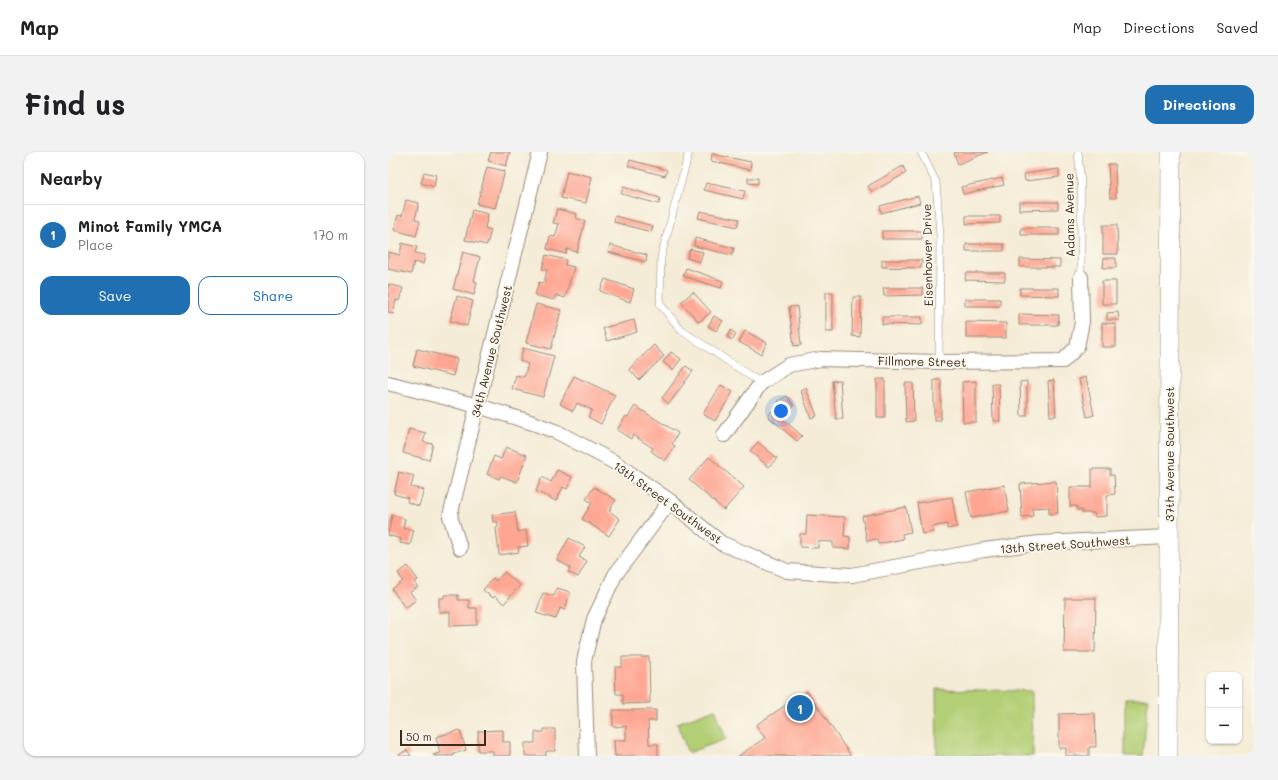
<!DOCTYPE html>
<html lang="en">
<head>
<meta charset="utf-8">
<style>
	:root { --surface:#fff; --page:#f2f2f2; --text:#202124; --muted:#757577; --line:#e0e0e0; --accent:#1f6fb2 }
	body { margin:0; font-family:Mali,sans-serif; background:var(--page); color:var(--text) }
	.controls { position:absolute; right:12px; bottom:12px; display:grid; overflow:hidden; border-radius:8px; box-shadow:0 1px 3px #0004 }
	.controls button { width:36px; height:36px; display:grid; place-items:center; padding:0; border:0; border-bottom:1px solid var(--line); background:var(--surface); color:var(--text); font:20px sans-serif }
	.scale { position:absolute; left:12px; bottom:10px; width:86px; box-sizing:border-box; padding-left:4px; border:2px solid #3b2a1e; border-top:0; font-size:11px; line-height:14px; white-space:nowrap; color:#3b2a1e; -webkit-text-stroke:3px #fbf7ec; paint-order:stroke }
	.you { position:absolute; left:393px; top:259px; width:14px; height:14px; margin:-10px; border:3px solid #fff; border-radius:50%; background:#1a73e8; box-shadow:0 0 0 6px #1a73e833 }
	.badge { display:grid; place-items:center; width:26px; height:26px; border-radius:50%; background:var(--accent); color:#fff; font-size:13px; font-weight:700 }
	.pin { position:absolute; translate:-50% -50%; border:2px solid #fff; box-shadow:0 1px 4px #0006 }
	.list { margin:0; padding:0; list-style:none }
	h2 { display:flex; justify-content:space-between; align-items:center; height:52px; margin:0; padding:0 16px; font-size:17px }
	h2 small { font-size:13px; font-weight:400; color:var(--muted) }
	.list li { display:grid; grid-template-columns:26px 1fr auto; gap:12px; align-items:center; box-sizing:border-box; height:60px; padding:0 16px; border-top:1px solid var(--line) }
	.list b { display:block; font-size:15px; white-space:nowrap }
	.list p { margin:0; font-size:13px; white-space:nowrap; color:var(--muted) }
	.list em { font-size:13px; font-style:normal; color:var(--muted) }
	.actions { display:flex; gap:8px; padding:12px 16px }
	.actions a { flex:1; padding:9px 0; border:1px solid var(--accent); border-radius:12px; text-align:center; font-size:14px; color:var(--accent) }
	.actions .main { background:var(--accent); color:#fff }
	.map { position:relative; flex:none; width:866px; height:604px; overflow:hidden; border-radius:12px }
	header { display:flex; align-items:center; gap:24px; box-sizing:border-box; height:56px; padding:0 20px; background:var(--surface); border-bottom:1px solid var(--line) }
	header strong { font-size:19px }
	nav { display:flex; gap:22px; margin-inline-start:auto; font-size:14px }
	.intro { display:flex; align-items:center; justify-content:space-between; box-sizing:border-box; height:96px; padding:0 24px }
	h1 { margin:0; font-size:28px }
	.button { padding:10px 18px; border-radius:12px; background:var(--accent); color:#fff; font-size:14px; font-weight:700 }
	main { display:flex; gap:24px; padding:0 24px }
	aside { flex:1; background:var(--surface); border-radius:12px; box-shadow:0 1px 3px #0004 }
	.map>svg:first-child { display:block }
	.green { fill:#b3cf75; stroke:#777c4a }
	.building { fill:#fea692 }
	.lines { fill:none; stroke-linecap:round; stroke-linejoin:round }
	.service-casing { stroke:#988b7a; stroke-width:8 }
	.minor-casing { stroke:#988b7a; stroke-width:16 }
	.secondary-casing { stroke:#988b7a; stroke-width:20 }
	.service { stroke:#fff; stroke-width:7 }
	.minor { stroke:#fff; stroke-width:14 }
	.secondary { stroke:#fff; stroke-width:19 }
	.labels { text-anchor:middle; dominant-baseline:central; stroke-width:4; stroke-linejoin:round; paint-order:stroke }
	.street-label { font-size:12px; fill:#3b2a1e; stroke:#fbf7ec }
</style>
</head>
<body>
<header>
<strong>Map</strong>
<nav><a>Map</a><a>Directions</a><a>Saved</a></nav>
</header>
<div class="intro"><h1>Find us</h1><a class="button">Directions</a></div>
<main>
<aside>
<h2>Nearby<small></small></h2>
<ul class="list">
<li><span class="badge">1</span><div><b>Minot Family YMCA</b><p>Place</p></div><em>170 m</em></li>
</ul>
<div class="actions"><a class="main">Save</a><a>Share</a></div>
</aside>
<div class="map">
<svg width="866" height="604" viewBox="0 0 866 604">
	<rect width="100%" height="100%" fill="#fbf7ec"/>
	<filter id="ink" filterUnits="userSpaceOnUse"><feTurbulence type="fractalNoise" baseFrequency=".025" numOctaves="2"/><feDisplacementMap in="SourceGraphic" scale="8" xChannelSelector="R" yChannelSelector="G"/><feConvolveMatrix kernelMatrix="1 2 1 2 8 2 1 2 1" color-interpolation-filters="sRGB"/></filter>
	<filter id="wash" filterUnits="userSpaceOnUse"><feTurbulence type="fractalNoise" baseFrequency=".012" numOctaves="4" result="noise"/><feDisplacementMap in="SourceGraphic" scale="16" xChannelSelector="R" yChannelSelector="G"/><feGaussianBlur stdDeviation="0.9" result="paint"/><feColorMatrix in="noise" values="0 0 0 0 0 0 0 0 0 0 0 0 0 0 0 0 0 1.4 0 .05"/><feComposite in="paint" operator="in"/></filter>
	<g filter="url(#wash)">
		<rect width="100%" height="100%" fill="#f5ecd7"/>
		<!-- green -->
		<path class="green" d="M 548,537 L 644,539 L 645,604 L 549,604 Z
			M 737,547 L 760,547 L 755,604 L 737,604 Z
			M 327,557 L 338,587 L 300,601 L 289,571 Z"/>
		<g id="blocks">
			<!-- building -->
			<path class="building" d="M 103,0 L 122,0 L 118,14 L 100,9 Z
				M 567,0 L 600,0 L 570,12 L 566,1 Z
				M 324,2 L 363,10 L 362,18 L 323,9 Z
				M 242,8 L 279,18 L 277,24 L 240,14 Z
				M 720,12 L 727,12 L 728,46 L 722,46 Z
				M 515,14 L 518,21 L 484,40 L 480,34 Z
				M 99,15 L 117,19 L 107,56 L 89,52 Z
				M 671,17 L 671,25 L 637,29 L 636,22 Z
				M 179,19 L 204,25 L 198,51 L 173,46 Z
				M 36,20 L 48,23 L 46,35 L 33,31 Z
				M 360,26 L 370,26 L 370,32 L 360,31 Z
				M 614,26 L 616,33 L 575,42 L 573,35 Z
				M 318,31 L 357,39 L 355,47 L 316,38 Z
				M 235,35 L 272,46 L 271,52 L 233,42 Z
				M 530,44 L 532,51 L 493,61 L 492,54 Z
				M 18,48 L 31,51 L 27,67 L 32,69 L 28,84 L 6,78 L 10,63 L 14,64 Z
				M 631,50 L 670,50 L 670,57 L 631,58 Z
				M 169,57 L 189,62 L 188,66 L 197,69 L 189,100 L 179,97 L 178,102 L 159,97 L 162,84 L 167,85 L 171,72 L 165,71 Z
				M 84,58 L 100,62 L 97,76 L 103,78 L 99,93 L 77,88 Z
				M 312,59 L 351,67 L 349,75 L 310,66 Z
				M 227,64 L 265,74 L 263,80 L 226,70 Z
				M 578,64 L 612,64 L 612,71 L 578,72 Z
				M 715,73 L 729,73 L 730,102 L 715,102 Z
				M 633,76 L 671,76 L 671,83 L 633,83 Z
				M 494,79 L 534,79 L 534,87 L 494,87 Z
				M 307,86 L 346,96 L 344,103 L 306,94 Z
				M 14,91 L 29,95 L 27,101 L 37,103 L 35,112 L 26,110 L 23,122 L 0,117 L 0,100 L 12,103 Z
				M 578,92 L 616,92 L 616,99 L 578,99 Z
				M 222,93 L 259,103 L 258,110 L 220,100 Z
				M 302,97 L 315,100 L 312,110 L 299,106 Z
				M 75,100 L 92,105 L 86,129 L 89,130 L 86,143 L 65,137 Z
				M 158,103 L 178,108 L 177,113 L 186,115 L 177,146 L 168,143 L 166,148 L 147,143 L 151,130 L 156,131 L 159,118 L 154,117 Z
				M 716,106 L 728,106 L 728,116 L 715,116 Z
				M 632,107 L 672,108 L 672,115 L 632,115 Z
				M 494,108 L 534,108 L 533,116 L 494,115 Z
				M 298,116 L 335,129 L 333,136 L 295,124 Z
				M 578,121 L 617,121 L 617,129 L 577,128 Z
				M 217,127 L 246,137 L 242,150 L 212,139 Z
				M 714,129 L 728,129 L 728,152 L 714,152 Z
				M 0,132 L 15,136 L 11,149 L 8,148 L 5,162 L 0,160 Z
				M 495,136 L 535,136 L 535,143 L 496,144 Z
				M 632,136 L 671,136 L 671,144 L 632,143 Z
				M 305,140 L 323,160 L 311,170 L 293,150 Z
				M 438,140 L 445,140 L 445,180 L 438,180 Z
				M 69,144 L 85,149 L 79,174 L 62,169 Z
				M 465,145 L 473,145 L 472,185 L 464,184 Z
				M 577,147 L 612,147 L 612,154 L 577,154 Z
				M 148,152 L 173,158 L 163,197 L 138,191 Z
				M 409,154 L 413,193 L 406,194 L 401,155 Z
				M 730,160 L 731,168 L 719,168 L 719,161 Z
				M 631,162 L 671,163 L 670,173 L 631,173 Z
				M 326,164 L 335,169 L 328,179 L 320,174 Z
				M 494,165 L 534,165 L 534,173 L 494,172 Z
				M 246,168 L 249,180 L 219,189 L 215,176 Z
				M 578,170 L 618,171 L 618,186 L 578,186 Z
				M 714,171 L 728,172 L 728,195 L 714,195 Z
				M 343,178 L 348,182 L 345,188 L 339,185 Z
				M 357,179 L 379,191 L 373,202 L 351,190 Z
				M 266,193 L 276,204 L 251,228 L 241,217 Z
				M 135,196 L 166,204 L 155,245 L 124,237 L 128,223 L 136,225 L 140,212 L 132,209 Z
				M 29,197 L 69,207 L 65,224 L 25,214 Z
				M 283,200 L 293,207 L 285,218 L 275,210 Z
				M 298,214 L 305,219 L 281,252 L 274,246 Z
				M 186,224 L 227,243 L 213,272 L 200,265 L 204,258 L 189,251 L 185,259 L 172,252 Z
				M 698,225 L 706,263 L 699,265 L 691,227 Z
				M 489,227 L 497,227 L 497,266 L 489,266 Z
				M 452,228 L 455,267 L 448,267 L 444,229 Z
				M 546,228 L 553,228 L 553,268 L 546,268 Z
				M 666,228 L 668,264 L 662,264 L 660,229 Z
				M 588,229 L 588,270 L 575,270 L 574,230 Z
				M 639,229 L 639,264 L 633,264 L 632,230 Z
				M 517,231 L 525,231 L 526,269 L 518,270 Z
				M 604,232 L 611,232 L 612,269 L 605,269 Z
				M 333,233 L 345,240 L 327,269 L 315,262 Z
				M 418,236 L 429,264 L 423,266 L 413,239 Z
				M 399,244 L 406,254 L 397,260 L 390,249 Z
				M 247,254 L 290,281 L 284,292 L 287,294 L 277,309 L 263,299 L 265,296 L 245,283 L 243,287 L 229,278 L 238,264 L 240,265 Z
				M 385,258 L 414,284 L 409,289 L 380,264 Z
				M 21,277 L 38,281 L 35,290 L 45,292 L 41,308 L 15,301 Z
				M 370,290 L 389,306 L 381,315 L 362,299 Z
				M 118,295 L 139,303 L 129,330 L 113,324 L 111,327 L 99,322 L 106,304 L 113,307 Z
				M 321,305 L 356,335 L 336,358 L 301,328 Z
				M 704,317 L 722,317 L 722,323 L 726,323 L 727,342 L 719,343 L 719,364 L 707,365 L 706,361 L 694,361 L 694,358 L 689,358 L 689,354 L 682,354 L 682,335 L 704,335 Z
				M 169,318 L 184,325 L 179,337 L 175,335 L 168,349 L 148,339 L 154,325 L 163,330 Z
				M 11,320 L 26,324 L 23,335 L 36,338 L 31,354 L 19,350 L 20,346 L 6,342 Z
				M 668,329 L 670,361 L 661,362 L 661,355 L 644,356 L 645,364 L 634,365 L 632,332 Z
				M 616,333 L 621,359 L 583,366 L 578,340 Z
				M 206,335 L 228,348 L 221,359 L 232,367 L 221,384 L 194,367 L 204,351 L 198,347 Z
				M 564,345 L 569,375 L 559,377 L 559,372 L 544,375 L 545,380 L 534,382 L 529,351 Z
				M 518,355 L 523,380 L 514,382 L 515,387 L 490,392 L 489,387 L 479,389 L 474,364 Z
				M 127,360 L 130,380 L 138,378 L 140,394 L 130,395 L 131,400 L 111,403 L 108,376 L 110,375 L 110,370 L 105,370 L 104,363 Z
				M 4,363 L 17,367 L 15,376 L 26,378 L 22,393 L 12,391 L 13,387 L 0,383 Z
				M 419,363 L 457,365 L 456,384 L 462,385 L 462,397 L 445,396 L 445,390 L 430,389 L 430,396 L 412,395 L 412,382 L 418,382 Z
				M 181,386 L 197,395 L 191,405 L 199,409 L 190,425 L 180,420 L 183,416 L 169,408 Z
				M 20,414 L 30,428 L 26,430 L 30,435 L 22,440 L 28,448 L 17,456 L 4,437 L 15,429 L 10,421 Z
				M 116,420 L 132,433 L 116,452 L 107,444 L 105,446 L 95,438 L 105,426 L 108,429 Z
				M 169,436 L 182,440 L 177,458 L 172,456 L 168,467 L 148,461 L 155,441 L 166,444 Z
				M 56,443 L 70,443 L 70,448 L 81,448 L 81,456 L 89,456 L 89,473 L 62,474 L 62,460 L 51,460 L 51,446 L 56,446 Z
				M 677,446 L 708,446 L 707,500 L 676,500 Z
				M 234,505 L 261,505 L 262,551 L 235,552 L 235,542 L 228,542 L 227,515 L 234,515 Z
				M 419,539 L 463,604 L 350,604 L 377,586 L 368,573 Z
				M 225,558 L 268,558 L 268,569 L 260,569 L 261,592 L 270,592 L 270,604 L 227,604 L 226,588 L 238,588 L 238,574 L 225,575 Z
				M 707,561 L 708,595 L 701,595 L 701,604 L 678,604 L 678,596 L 671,596 L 671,562 Z
				M 156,577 L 167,577 L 167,599 L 158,599 L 158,604 L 137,604 L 137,591 L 147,591 L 147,580 L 156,580 Z
				M 72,578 L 78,598 L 65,602 L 66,604 L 46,604 L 45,603 L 52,601 L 48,585 Z
				M 115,578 L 115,590 L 122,590 L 122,604 L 105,604 L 105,599 L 90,599 L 90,579 Z
				M 19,598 L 23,604 L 9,604 Z"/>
		</g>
	</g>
	<g filter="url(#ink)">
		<use href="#blocks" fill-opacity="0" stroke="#988b7a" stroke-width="1"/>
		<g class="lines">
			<!-- service casing -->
			<g class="service-casing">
				<path id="service" d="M 301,0 L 273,105 L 272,152 L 293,178 L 373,231
					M 533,0 L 548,30 L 552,83 L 551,210
					M 690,0 L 693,32 L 693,125"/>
			</g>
			<!-- minor casing -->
			<g class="minor-casing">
				<path id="minor" d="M 0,231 L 90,254 L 145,271 L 169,280 L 226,310 L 282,349 L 333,391 L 399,419 L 464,423 L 596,398 L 652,391 L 781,385
					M 336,283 L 373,231 L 401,213 L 433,207 L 551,210 L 675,209 L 689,195 L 694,170 L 693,125
					M 72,396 L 62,364 L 152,0
					M 199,604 L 196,509 L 206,467 L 227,423 L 282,349"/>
			</g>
			<!-- secondary casing -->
			<g class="secondary-casing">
				<path id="secondary" d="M 780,604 L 783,0"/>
			</g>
			<!-- service -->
			<use href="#service" class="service"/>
			<!-- minor -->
			<use href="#minor" class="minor"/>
			<!-- secondary -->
			<use href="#secondary" class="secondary"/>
		</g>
	</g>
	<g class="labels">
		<!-- street labels -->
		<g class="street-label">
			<text transform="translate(681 63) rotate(-91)">Adams Avenue</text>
			<text transform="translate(539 103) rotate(-91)">Eisenhower Drive</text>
			<text transform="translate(103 199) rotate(-76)">34th Avenue Southwest</text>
			<text transform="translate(534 209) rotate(1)">Fillmore Street</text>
			<text transform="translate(781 302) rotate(-90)">37th Avenue Southwest</text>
			<text transform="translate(280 350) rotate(36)">13th Street Southwest</text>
			<text transform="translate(677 392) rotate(-4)">13th Street Southwest</text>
		</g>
	</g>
</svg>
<div class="controls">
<button>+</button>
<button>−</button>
</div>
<div class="scale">50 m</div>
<div class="you"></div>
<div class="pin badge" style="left:412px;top:556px">1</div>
</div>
</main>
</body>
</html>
